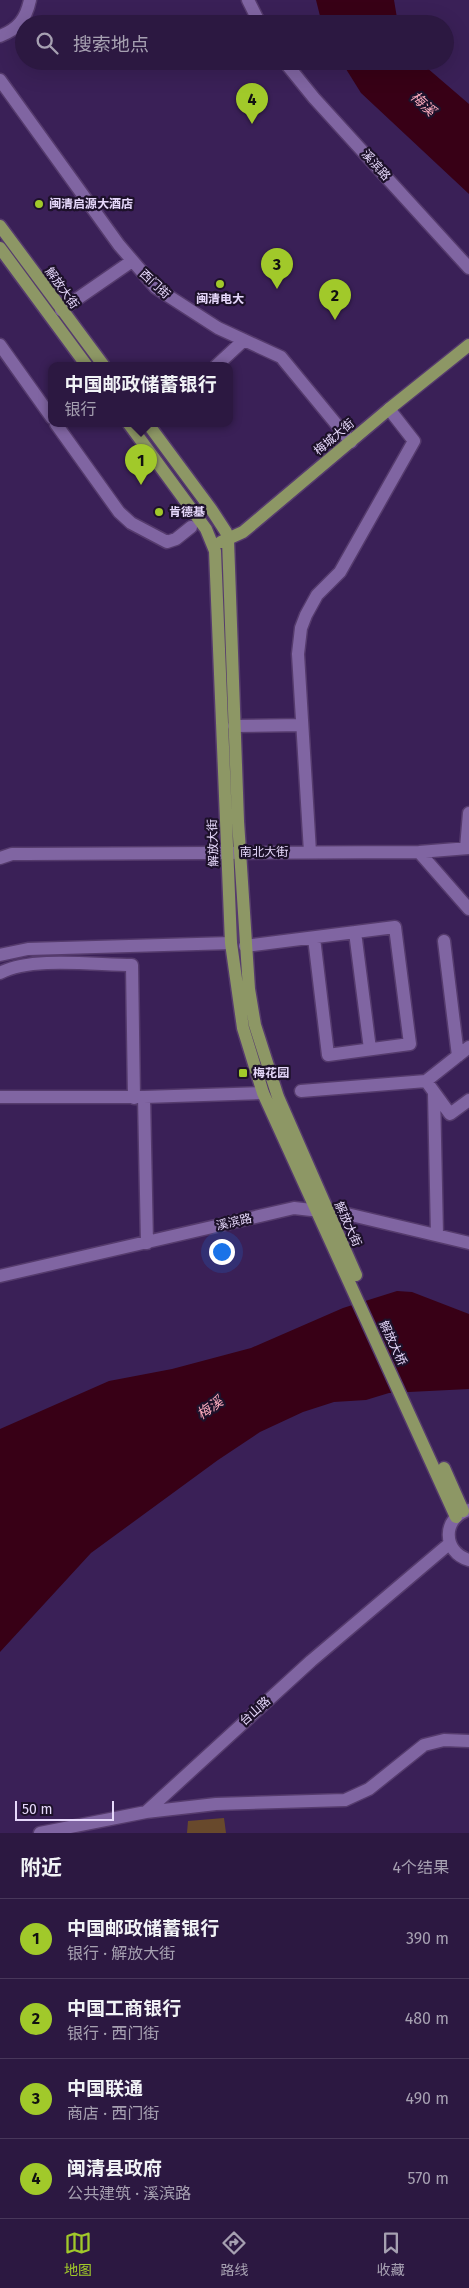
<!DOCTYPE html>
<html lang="zh">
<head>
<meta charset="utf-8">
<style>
	:root { --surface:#2c1841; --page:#38254c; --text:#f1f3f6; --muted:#a6a0b1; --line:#48375a; --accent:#a1c92a }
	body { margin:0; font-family:"Fira Sans","Noto Sans SC",sans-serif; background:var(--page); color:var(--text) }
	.scale { position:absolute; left:15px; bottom:12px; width:99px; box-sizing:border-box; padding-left:5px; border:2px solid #e6d8fb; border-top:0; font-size:14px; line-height:18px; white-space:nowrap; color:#e6d8fb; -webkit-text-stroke:4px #1d112a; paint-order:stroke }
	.you { position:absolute; left:221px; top:1251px; width:18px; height:18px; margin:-12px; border:4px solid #fff; border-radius:50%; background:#1a73e8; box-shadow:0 0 0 8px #1a73e833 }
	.badge { display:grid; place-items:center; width:32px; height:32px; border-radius:50%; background:var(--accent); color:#111; font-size:16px; font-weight:700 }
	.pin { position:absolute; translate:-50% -41px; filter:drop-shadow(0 1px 2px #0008) }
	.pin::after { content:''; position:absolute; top:26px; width:18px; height:15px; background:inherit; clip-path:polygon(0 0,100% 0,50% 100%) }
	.popup { position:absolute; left:48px; top:362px; width:185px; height:65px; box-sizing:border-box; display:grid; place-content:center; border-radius:10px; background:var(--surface); filter:drop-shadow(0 1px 4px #0005); font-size:16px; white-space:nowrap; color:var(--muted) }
	.popup b { font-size:19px; color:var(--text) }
	.popup::after { content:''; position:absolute; left:50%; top:100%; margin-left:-10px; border:10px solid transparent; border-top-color:var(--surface) }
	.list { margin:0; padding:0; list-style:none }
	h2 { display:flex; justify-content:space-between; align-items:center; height:65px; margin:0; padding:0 20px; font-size:21px }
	h2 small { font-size:16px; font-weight:400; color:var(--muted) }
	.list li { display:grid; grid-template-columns:32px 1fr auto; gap:15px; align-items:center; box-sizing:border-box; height:80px; padding:0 20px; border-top:1px solid var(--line) }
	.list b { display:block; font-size:19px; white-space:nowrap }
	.list p { margin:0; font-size:16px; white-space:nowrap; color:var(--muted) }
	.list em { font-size:16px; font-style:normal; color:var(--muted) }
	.icon { flex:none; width:28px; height:28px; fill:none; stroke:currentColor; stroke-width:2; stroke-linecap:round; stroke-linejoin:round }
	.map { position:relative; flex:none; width:469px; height:1833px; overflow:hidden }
	.search { position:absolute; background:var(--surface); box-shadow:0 5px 20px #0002; left:15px; right:15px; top:15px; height:55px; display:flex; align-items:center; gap:12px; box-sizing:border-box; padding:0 18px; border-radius:28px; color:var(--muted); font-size:19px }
	.sheet { height:385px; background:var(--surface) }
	nav { display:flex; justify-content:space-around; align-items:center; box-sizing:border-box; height:70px; border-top:1px solid var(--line); background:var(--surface); font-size:14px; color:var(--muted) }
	nav a { display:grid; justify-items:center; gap:2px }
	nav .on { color:var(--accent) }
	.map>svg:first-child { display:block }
	.green { fill:#68492c }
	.water { fill:#380016 }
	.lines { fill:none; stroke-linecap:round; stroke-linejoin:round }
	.minor-casing { stroke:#553b6d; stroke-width:15 }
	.major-casing { stroke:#553b6d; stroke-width:15 }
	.minor { stroke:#8065a2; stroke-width:12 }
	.major { stroke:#8d9765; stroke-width:12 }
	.poi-dot { fill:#a1c92a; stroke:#1d112a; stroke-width:2 }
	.labels { text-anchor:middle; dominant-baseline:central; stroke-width:4.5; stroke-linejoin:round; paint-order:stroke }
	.street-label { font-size:12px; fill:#e6d8fb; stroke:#1d112a }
	.poi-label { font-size:12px; font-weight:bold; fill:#e6d8fb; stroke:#1d112a; text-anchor:start }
	.water-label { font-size:14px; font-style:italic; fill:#faaabd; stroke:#1d112a }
</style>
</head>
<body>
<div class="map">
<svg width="469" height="1833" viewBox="0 0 469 1833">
	<rect width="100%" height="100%" fill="#3a2057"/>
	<!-- green -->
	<path class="green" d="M 224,1818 L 226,1833 L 187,1833 L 188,1821 Z"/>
	<!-- water -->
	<path class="water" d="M 316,0 L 394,0 L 398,24 L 322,24 Z
		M 341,61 L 419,61 L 469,104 L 469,194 L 361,93 Z
		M 397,1291 L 412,1292 L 469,1314 L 469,1389 L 389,1393 L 366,1400 L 334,1402 L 303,1412 L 260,1432 L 218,1460 L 91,1553 L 0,1652 L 0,1429 L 109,1381 L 172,1369 L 251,1348 L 343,1308 Z"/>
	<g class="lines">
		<!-- minor casing -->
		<g class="minor-casing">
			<path id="minor" d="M 248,0 L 260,24
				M 0,36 C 18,29 26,19 30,0
				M 284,61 L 314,98 L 469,268
				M 0,80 L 119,245 L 156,288 L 218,328 L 281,357 L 351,442
				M 61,310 L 132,261
				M 0,345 L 52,418
				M 216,366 L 244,340
				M 56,424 L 119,512 L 131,523 L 167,542 L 176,539 L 191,527
				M 234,726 L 302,725
				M 466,848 L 469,813
				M 310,852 L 298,654 L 301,628 L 306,615 L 317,595 L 340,572 L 414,441 L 389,409
				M 419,852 L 469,909
				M 0,858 L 12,854 L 25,854 L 419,852 L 469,848
				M 355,932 L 370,1049
				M 444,941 L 458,1056
				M 245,946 L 395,927 L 410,1044 L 328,1055 L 314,938
				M 0,955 L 28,949 L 231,943
				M 0,973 C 31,956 96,965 132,965 L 134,1098
				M 426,1081 L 469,1047
				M 301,1091 L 426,1081 L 450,1114 L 469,1100
				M 434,1093 L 437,1235
				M 0,1097 L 144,1097 L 263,1093
				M 144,1097 L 147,1243
				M 0,1276 L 294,1208 L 347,1214 L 469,1243
				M 469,1510 C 442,1517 442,1552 469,1560
				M 146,1812 L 216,1804 L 345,1800 L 369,1789 L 424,1745 L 444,1740 L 469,1741
				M 40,1833 L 146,1812 L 311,1661 L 449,1544"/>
		</g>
		<!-- major casing -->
		<g class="major-casing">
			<path id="major" d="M 0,226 L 104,366
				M 0,248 L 87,366
				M 129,424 L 206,529 L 215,551 L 231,943 L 243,1028 L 263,1093 L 456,1517
				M 148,424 L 211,509 L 226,532 L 228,540 L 238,821 L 249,989 L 255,1025 L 278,1097 L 356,1275
				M 221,542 L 243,532 L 389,409 L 469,345
				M 444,1468 L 463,1511"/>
		</g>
		<!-- minor -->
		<use href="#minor" class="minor"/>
		<!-- major -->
		<use href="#major" class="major"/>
	</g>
	<!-- markers -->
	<g class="poi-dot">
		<circle cx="39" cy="204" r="5"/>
		<circle cx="220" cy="284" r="5"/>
		<circle cx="159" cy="512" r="5"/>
		<rect x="238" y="1068" width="10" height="10" rx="2.5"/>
	</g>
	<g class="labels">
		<!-- street labels -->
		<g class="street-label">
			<text transform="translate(376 165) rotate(48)">溪滨路</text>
			<text transform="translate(155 284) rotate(43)">西门街</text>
			<text transform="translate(62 288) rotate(54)">解放大街</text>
			<text transform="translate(334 437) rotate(-40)">梅城大街</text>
			<text transform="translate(213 843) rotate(-92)">解放大街</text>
			<text x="264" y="852">南北大街</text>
			<text transform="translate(234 1222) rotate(-13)">溪滨路</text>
			<text transform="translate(348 1224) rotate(66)">解放大街</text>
			<text transform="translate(393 1343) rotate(65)">解放大桥</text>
			<text transform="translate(255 1711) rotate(-42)">台山路</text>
		</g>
		<!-- poi labels -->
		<g class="poi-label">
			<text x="49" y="204">闽清启源大酒店</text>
			<text x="220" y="299" text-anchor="middle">闽清电大</text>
			<text x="169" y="512">肯德基</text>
			<text x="253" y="1073">梅花园</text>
		</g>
		<!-- water labels -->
		<g class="water-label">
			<text transform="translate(423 104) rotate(43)">梅溪</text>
			<text transform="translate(210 1408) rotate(-36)">梅溪</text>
		</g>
	</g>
</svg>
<div class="scale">50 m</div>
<div class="you"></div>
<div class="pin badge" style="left:141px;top:485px">1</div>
<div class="popup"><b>中国邮政储蓄银行</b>银行</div>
<div class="pin badge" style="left:335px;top:320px">2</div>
<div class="pin badge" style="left:277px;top:289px">3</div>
<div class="pin badge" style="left:252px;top:124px">4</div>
<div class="search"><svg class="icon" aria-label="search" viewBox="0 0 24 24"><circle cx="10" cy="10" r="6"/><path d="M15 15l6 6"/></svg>搜索地点</div>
</div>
<section class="sheet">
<h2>附近<small>4个结果</small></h2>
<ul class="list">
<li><span class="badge">1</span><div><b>中国邮政储蓄银行</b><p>银行 · 解放大街</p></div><em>390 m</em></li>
<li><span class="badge">2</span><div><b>中国工商银行</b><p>银行 · 西门街</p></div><em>480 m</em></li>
<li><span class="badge">3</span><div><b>中国联通</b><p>商店 · 西门街</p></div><em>490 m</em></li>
<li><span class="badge">4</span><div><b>闽清县政府</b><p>公共建筑 · 溪滨路</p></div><em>570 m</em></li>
</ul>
</section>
<nav>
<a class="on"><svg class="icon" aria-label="map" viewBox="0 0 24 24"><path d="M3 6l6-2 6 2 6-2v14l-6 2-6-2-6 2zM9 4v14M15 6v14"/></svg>地图</a>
<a><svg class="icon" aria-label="directions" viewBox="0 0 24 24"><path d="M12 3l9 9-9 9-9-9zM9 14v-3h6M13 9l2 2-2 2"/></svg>路线</a>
<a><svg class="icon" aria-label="saved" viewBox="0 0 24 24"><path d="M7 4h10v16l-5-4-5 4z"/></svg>收藏</a>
</nav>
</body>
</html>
